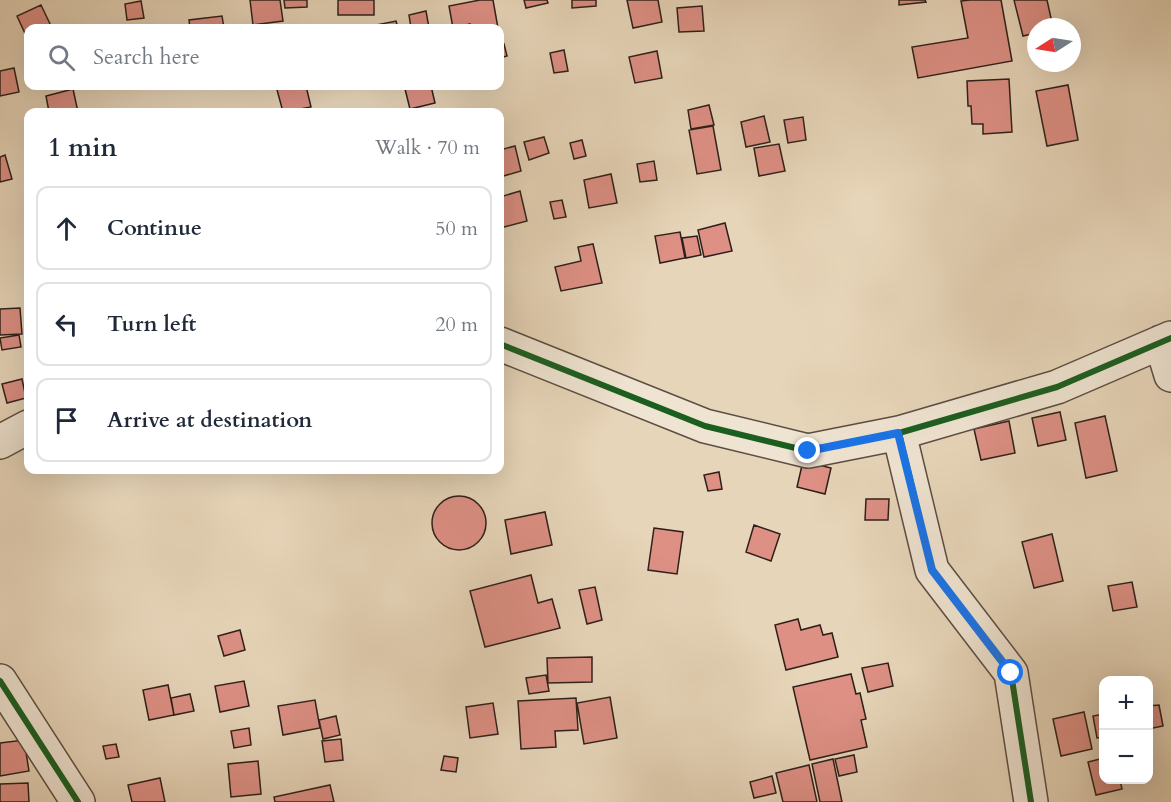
<!DOCTYPE html>
<html lang="en">
<head>
<meta charset="utf-8">
<style>
	:root { --surface:#fff; --page:#f2f2f3; --text:#1f2937; --muted:#747a83; --line:#e0e1e3 }
	body { margin:0; font-family:Cardo,serif; background:var(--page); color:var(--text) }
	.controls { position:absolute; right:18px; bottom:18px; display:grid; overflow:hidden; border-radius:12px; box-shadow:0 6px 24px #0002 }
	.controls button { width:54px; height:54px; display:grid; place-items:center; padding:0; border:0; border-bottom:2px solid var(--line); background:var(--surface); color:var(--text); font:30px sans-serif }
	.compass { position:absolute; left:1027px; top:18px; width:54px; height:54px; border-radius:50%; background:var(--surface); box-shadow:0 6px 24px #0002; rotate:258deg }
	.stop { position:absolute; width:18px; height:18px; margin:-14px; border:4px solid #1a73e8; border-radius:50%; background:#fff }
	.stop.end { background:#1a73e8; border-color:#fff; box-shadow:0 2px 6px #0008 }
	.list { margin:0; padding:0; list-style:none }
	h2 { display:flex; justify-content:space-between; align-items:center; height:78px; margin:0; padding:0 24px; font-size:26px }
	h2 small { font-size:20px; font-weight:400; color:var(--muted) }
	.list li { display:grid; grid-template-columns:39px 1fr auto; gap:18px; align-items:center; box-sizing:border-box; height:84px; margin:0 12px 12px; padding:0 12px; border:2px solid var(--line); border-radius:12px }
	.list b { display:block; font-size:22px; white-space:nowrap }
	.list em { font-size:20px; font-style:normal; color:var(--muted) }
	.icon { flex:none; width:33px; height:33px; fill:none; stroke:currentColor; stroke-width:2; stroke-linecap:round; stroke-linejoin:round }
	.map { position:relative; flex:none; width:1171px; height:802px; overflow:hidden }
	.search { position:absolute; background:var(--surface); box-shadow:0 6px 24px #0002; left:24px; top:24px; width:480px; height:66px; display:flex; align-items:center; gap:15px; box-sizing:border-box; padding:0 21px; border-radius:12px; color:var(--muted); font-size:22px }
	.panel { position:absolute; background:var(--surface); box-shadow:0 6px 24px #0002; left:24px; top:108px; width:480px; height:366px; border-radius:12px }
	.map>svg:first-child { display:block }
	.building { fill:#de9085; stroke:#2d201a; stroke-width:1.5 }
	.lines { fill:none; stroke-linecap:round; stroke-linejoin:round }
	.street-casing { stroke:#5c4d42; stroke-width:36 }
	.street { stroke:#efe4d2; stroke-width:33 }
	.cycleway-casing { stroke:#efe4d2; stroke-width:10 }
	.cycleway { stroke:#1b5e20; stroke-width:6 }
	.route { stroke:#1a73e8; stroke-width:8 }
</style>
</head>
<body>
<div class="map">
<svg width="1171" height="802" viewBox="0 0 1171 802">
	<rect width="100%" height="100%" fill="#e7d5b9"/>
	<filter id="stains"><feTurbulence type="fractalNoise" baseFrequency=".00333" numOctaves="4"/><feColorMatrix values="0 0 0 0 .2 0 0 0 0 .09 0 0 0 0 .02 0 0 0 .5 -.17"/></filter>
	<radialGradient id="worn" r=".72"><stop offset=".6" stop-color="#630" stop-opacity="0"/><stop offset="1" stop-color="#630" stop-opacity=".3"/></radialGradient>
	<!-- building -->
	<path class="building" d="M 250,0 L 280,0 L 283,21 L 253,25 Z
		M 284,0 L 307,0 L 307,7 L 285,8 Z
		M 338,0 L 374,0 L 374,15 L 338,15 Z
		M 480,0 L 493,0 L 498,28 L 470,28 L 470,24 L 453,28 L 449,6 Z
		M 524,0 L 547,0 L 548,3 L 526,8 Z
		M 572,0 L 596,0 L 596,6 L 572,8 Z
		M 627,0 L 658,0 L 662,22 L 633,28 Z
		M 899,0 L 925,0 L 926,2 L 899,5 Z
		M 970,0 L 1001,0 L 1012,61 L 918,78 L 912,47 L 968,38 L 961,1 Z
		M 1014,0 L 1047,0 L 1053,27 L 1036,27 L 1036,33 L 1023,36 Z
		M 141,1 L 144,18 L 127,20 L 125,4 Z
		M 41,5 L 52,28 L 28,28 L 28,40 L 17,16 Z
		M 702,6 L 704,31 L 679,32 L 677,8 Z
		M 426,11 L 429,28 L 411,28 L 409,15 Z
		M 222,16 L 224,28 L 190,28 L 189,20 Z
		M 396,21 L 398,28 L 361,28 Z
		M 504,44 L 507,56 L 500,58 L 500,45 Z
		M 564,50 L 568,71 L 554,73 L 550,53 Z
		M 657,51 L 662,78 L 635,83 L 629,57 Z
		M 14,68 L 19,92 L 0,96 L 0,71 Z
		M 1009,79 L 1012,132 L 983,134 L 983,124 L 972,124 L 971,106 L 968,106 L 967,81 Z
		M 1068,85 L 1078,140 L 1047,146 L 1036,91 Z
		M 276,86 L 306,86 L 311,107 L 283,112 Z
		M 418,86 L 431,86 L 435,103 L 410,109 L 405,89 Z
		M 73,89 L 78,112 L 49,112 L 46,96 Z
		M 709,105 L 714,125 L 691,129 L 688,110 Z
		M 764,116 L 770,142 L 746,147 L 741,122 Z
		M 803,117 L 806,140 L 788,143 L 784,120 Z
		M 713,126 L 721,170 L 697,174 L 689,130 Z
		M 544,137 L 549,153 L 529,160 L 524,142 Z
		M 582,140 L 586,156 L 574,159 L 570,143 Z
		M 779,144 L 785,171 L 759,176 L 754,148 Z
		M 515,146 L 521,171 L 500,177 L 500,150 Z
		M 5,155 L 12,179 L 0,182 L 0,157 Z
		M 654,161 L 657,180 L 640,182 L 637,164 Z
		M 611,174 L 617,203 L 589,208 L 584,180 Z
		M 520,191 L 527,221 L 500,228 L 500,197 Z
		M 562,200 L 566,217 L 554,219 L 550,202 Z
		M 725,223 L 732,251 L 704,257 L 698,230 Z
		M 680,232 L 685,258 L 660,263 L 655,236 Z
		M 697,236 L 701,255 L 686,258 L 682,238 Z
		M 593,244 L 602,283 L 561,291 L 555,267 L 581,261 L 578,247 Z
		M 20,308 L 22,334 L 0,335 L 0,309 Z
		M 19,335 L 21,347 L 2,350 L 0,338 Z
		M 22,379 L 26,398 L 7,403 L 2,384 Z
		M 1060,412 L 1066,440 L 1038,446 L 1032,418 Z
		M 1105,416 L 1117,471 L 1086,478 L 1075,423 Z
		M 1009,421 L 1015,453 L 981,460 L 974,429 Z
		M 803,461 L 831,468 L 825,494 L 797,487 Z
		M 719,472 L 722,489 L 708,491 L 704,475 Z
		M432 523a27 27 0 1 1 54 0a27 27 0 1 1-54 0Z
		M 866,499 L 889,499 L 888,520 L 865,520 Z
		M 545,512 L 552,545 L 511,554 L 505,520 Z
		M 754,525 L 780,534 L 771,561 L 746,552 Z
		M 654,528 L 683,532 L 677,574 L 648,570 Z
		M 1052,534 L 1063,581 L 1034,588 L 1022,542 Z
		M 531,575 L 538,603 L 552,599 L 560,628 L 485,647 L 470,591 Z
		M 1132,582 L 1137,607 L 1113,611 L 1108,586 Z
		M 595,587 L 602,620 L 587,624 L 579,590 Z
		M 798,619 L 801,630 L 820,625 L 823,635 L 832,633 L 838,657 L 786,670 L 775,625 Z
		M 240,630 L 245,650 L 224,656 L 218,636 Z
		M 592,657 L 592,682 L 548,683 L 547,658 Z
		M 888,663 L 893,686 L 868,692 L 862,668 Z
		M 851,674 L 856,694 L 860,693 L 866,719 L 861,720 L 867,747 L 810,760 L 793,687 Z
		M 546,675 L 549,691 L 529,694 L 526,678 Z
		M 244,681 L 249,706 L 220,712 L 215,686 Z
		M 168,685 L 174,715 L 149,720 L 143,690 Z
		M 190,694 L 194,711 L 174,715 L 171,698 Z
		M 610,697 L 617,738 L 584,744 L 577,703 Z
		M 576,698 L 578,730 L 555,731 L 556,747 L 521,749 L 518,701 Z
		M 315,700 L 320,728 L 283,735 L 278,706 Z
		M 493,703 L 498,734 L 470,738 L 466,707 Z
		M 1159,705 L 1163,726 L 1148,729 L 1148,706 Z
		M 1084,712 L 1092,749 L 1061,756 L 1053,719 Z
		M 1104,714 L 1104,737 L 1097,738 L 1093,716 Z
		M 336,716 L 340,735 L 323,739 L 319,720 Z
		M 249,728 L 251,745 L 234,748 L 231,731 Z
		M 341,739 L 343,760 L 325,762 L 322,741 Z
		M 24,740 L 29,771 L 0,776 L 0,743 Z
		M 116,744 L 119,757 L 106,759 L 103,746 Z
		M 854,755 L 857,772 L 839,776 L 835,759 Z
		M 444,756 L 458,758 L 456,772 L 441,770 Z
		M 1104,758 L 1104,780 L 1120,780 L 1122,789 L 1096,795 L 1088,762 Z
		M 833,759 L 842,802 L 820,802 L 812,764 Z
		M 258,761 L 261,794 L 231,797 L 228,764 Z
		M 809,765 L 817,802 L 783,802 L 776,773 Z
		M 772,776 L 776,793 L 754,798 L 750,782 Z
		M 160,778 L 165,802 L 132,802 L 128,785 Z
		M 28,783 L 29,802 L 0,802 L 0,784 Z
		M 330,785 L 334,802 L 275,802 L 274,797 Z"/>
	<g class="lines">
		<!-- street casing -->
		<g class="street-casing">
			<path id="street" d="M 1161,342 L 1171,375
				M 500,344 L 705,426 L 808,451 L 899,433 L 1057,387 L 1171,338
				M 899,433 L 932,570 L 1011,673 L 1031,802
				M 0,442 L 28,427
				M 0,681 L 78,802"/>
		</g>
		<!-- street -->
		<use href="#street" class="street"/>
		<!-- cycleway casing -->
		<g class="cycleway-casing">
			<path id="cycleway" d="M 500,344 L 705,426 L 808,451 L 899,433 L 1057,387 L 1171,338
				M 899,433 L 932,570 L 1011,673 L 1031,802
				M 0,681 L 78,802"/>
		</g>
		<!-- cycleway -->
		<use href="#cycleway" class="cycleway"/>
	</g>
	<g class="lines">
		<!-- route -->
		<path class="route" d="M 808,451 L 898,433 L 932,570 L 1011,673"/>
	</g>
	<rect width="100%" height="100%" filter="url(#stains)"/>
	<rect width="100%" height="100%" fill="url(#worn)"/>
</svg>
<div class="controls">
<button>+</button>
<button>−</button>
</div>
<svg class="compass" viewBox="-18 -18 36 36"><path d="M0-13l5 13h-10z" fill="#e53935"/><path d="M0 13l5-13h-10z" fill="#747a83"/></svg>
<div class="stop" style="left:1011px;top:673px"></div>
<div class="stop end" style="left:808px;top:451px"></div>
<div class="search"><svg class="icon" aria-label="search" viewBox="0 0 24 24"><circle cx="10" cy="10" r="6"/><path d="M15 15l6 6"/></svg>Search here</div>
<section class="panel">
<h2>1 min<small>Walk · 70 m</small></h2>
<ul class="list">
<li><svg class="icon" aria-label="ahead" viewBox="0 0 24 24"><path d="M12 20V5M6 11l6-6 6 6"/></svg><div><b>Continue</b></div><em>50 m</em></li>
<li><svg class="icon" aria-label="left" viewBox="0 0 24 24"><path d="M17 20v-9H6M10 6l-5 5 5 5"/></svg><div><b>Turn left</b></div><em>20 m</em></li>
<li><svg class="icon" aria-label="arrive" viewBox="0 0 24 24"><path d="M6 21V4h12l-3 4 3 4H6"/></svg><div><b>Arrive at destination</b></div></li>
</ul>
</section>
</div>
</body>
</html>
